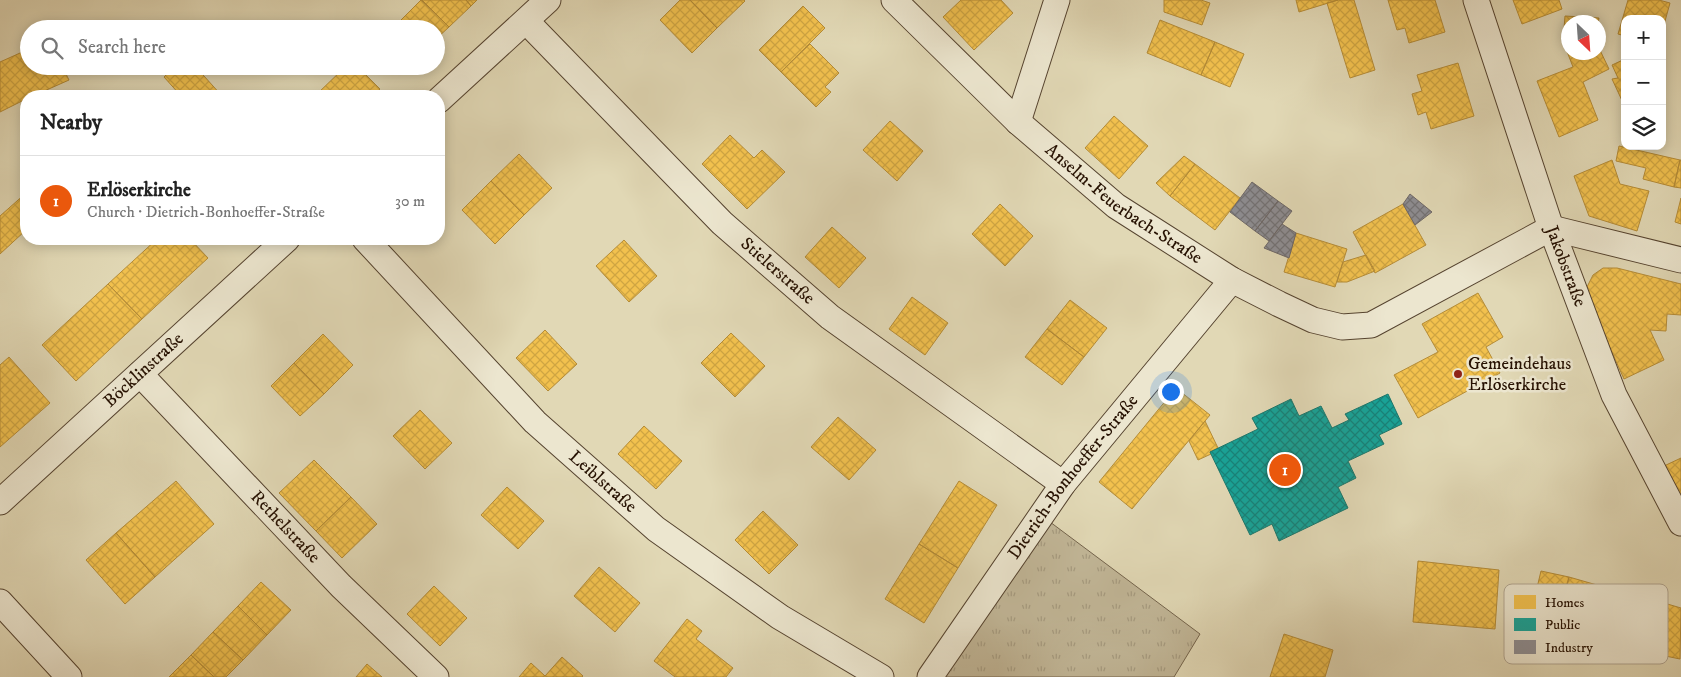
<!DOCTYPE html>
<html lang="en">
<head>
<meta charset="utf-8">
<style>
	:root { --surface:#fff; --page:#f6f6f6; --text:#222; --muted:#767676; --line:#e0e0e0; --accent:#ea580c }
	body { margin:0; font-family:"IM FELL DW Pica",serif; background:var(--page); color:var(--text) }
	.controls { position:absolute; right:15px; top:15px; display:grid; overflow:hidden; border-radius:10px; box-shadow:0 2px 12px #0003 }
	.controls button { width:45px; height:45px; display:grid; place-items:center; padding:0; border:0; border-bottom:1px solid var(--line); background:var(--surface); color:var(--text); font:25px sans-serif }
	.compass { position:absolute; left:1561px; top:15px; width:45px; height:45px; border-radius:50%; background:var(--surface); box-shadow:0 2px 12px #0003; rotate:155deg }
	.you { position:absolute; left:1170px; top:391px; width:18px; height:18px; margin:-12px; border:4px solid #fff; border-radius:50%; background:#1a73e8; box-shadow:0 0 0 8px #1a73e833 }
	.badge { display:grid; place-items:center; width:32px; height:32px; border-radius:50%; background:var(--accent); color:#fff; font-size:16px; font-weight:700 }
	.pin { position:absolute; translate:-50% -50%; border:2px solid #fff; box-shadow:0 1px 5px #0006 }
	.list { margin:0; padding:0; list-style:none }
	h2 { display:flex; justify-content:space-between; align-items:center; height:65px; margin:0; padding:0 20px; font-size:21px }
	h2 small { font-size:16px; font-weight:400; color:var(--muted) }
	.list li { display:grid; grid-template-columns:32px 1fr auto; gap:15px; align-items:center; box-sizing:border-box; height:90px; padding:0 20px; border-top:1px solid var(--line) }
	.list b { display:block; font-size:19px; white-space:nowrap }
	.list p { margin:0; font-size:16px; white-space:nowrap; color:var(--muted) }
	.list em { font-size:16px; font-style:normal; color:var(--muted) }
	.icon { flex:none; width:28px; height:28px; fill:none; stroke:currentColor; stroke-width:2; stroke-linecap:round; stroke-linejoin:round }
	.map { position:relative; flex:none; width:1681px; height:677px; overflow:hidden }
	.search { position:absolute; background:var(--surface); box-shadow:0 2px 12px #0003; left:20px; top:20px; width:425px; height:55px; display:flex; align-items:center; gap:12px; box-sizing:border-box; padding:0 18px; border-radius:28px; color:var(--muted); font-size:19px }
	.panel { position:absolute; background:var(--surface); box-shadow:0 2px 12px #0003; left:20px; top:90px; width:425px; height:155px; border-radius:20px }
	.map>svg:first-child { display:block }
	.park { fill:url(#park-tufts); stroke:#74644c }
	.homes { fill:url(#homes-cross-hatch); stroke:#b58c37 }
	.public { fill:url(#public-cross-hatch); stroke:#1c776b }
	.industry { fill:url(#industry-cross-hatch); stroke:#6e6867 }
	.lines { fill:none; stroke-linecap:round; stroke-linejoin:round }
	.minor-casing { stroke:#55432f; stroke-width:27 }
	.minor { stroke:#ece6cf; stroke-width:25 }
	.poi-dot { fill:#8f2418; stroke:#ece6cf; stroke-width:2 }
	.labels { text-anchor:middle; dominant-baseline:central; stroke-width:5; stroke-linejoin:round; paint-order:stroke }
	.street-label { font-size:18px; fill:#261102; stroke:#ece6cf }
	.poi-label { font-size:18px; fill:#261102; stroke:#ece6cf; text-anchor:start }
	.key { fill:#ece6cf; stroke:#b1a692; stroke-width:1 }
	.key-label { font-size:14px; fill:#261102 }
</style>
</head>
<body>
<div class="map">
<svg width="1681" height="677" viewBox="0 0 1681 677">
	<defs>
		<pattern id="park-tufts" width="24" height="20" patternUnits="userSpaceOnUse" patternTransform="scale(1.25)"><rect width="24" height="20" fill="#c1b697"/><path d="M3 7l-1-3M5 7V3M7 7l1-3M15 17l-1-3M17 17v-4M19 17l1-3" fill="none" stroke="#a69b80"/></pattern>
		<pattern id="homes-cross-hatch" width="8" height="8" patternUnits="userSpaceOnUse" patternTransform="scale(1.25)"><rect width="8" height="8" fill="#f2c14e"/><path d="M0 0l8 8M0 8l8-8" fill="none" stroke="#cfa542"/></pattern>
		<pattern id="public-cross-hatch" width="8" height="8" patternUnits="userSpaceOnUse" patternTransform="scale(1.25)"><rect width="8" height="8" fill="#17a398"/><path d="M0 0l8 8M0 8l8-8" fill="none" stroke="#15837a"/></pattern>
		<pattern id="industry-cross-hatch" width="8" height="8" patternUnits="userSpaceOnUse" patternTransform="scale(1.25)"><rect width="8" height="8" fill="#8d8d92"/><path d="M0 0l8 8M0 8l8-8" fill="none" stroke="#737275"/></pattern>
	</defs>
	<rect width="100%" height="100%" fill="#e1d8b5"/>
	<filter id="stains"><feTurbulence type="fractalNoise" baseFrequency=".004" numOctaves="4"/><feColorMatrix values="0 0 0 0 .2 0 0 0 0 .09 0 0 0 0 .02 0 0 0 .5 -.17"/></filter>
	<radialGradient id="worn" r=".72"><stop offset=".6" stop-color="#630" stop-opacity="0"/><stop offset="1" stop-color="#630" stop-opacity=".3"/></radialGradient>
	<!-- park -->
	<path class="park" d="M 1038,513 L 1200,634 L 1174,677 L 943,677 Z"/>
	<!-- homes -->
	<path class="homes" d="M 421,0 L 449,27 L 436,39 L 436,29 L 404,29 L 398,23 Z
		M 422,0 L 466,0 L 471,6 L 449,27 Z
		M 466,0 L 477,0 L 471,6 Z
		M 680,0 L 690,0 L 717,28 L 692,53 L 660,20 Z
		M 690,0 L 744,0 L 745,1 L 717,28 Z
		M 961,0 L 1001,0 L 1013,13 L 974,50 L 943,17 Z
		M 1164,0 L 1201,0 L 1210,3 L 1202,25 L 1164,12 Z
		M 1296,0 L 1338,0 L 1299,12 Z
		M 1338,0 L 1354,0 L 1375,70 L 1350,78 L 1327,3 Z
		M 1388,0 L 1435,0 L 1445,32 L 1409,43 L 1405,28 L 1397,30 Z
		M 1513,0 L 1559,0 L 1562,9 L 1522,24 Z
		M 1628,0 L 1659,0 L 1670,3 L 1662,32 L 1662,19 L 1625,19 L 1625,36 L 1618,34 Z
		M 803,6 L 825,28 L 781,72 L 759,50 Z
		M 1565,16 L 1599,18 L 1598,23 L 1568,22 L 1568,41 L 1563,41 Z
		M 1160,20 L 1215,42 L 1201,75 L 1147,53 Z
		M 398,23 L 404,29 L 391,29 Z
		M 1563,41 L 1568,41 L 1568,52 L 1598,52 L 1598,46 L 1609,69 L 1583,82 L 1598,120 L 1559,137 L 1537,81 L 1573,67 Z
		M 1215,42 L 1244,54 L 1230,87 L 1201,75 Z
		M 810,44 L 839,73 L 825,87 L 831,92 L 816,107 L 781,72 Z
		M 29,49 L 29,66 L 62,66 L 69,80 L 33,96 L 26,96 L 26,99 L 0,112 L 0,62 Z
		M 1625,59 L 1625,107 L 1612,79 L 1618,78 L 1612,65 Z
		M 1458,63 L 1474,116 L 1431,129 L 1426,112 L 1418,115 L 1412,94 L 1422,91 L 1417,75 Z
		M 175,66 L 195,66 L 222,96 L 181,96 L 164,77 Z
		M 346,66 L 357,66 L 380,89 L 373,96 L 315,96 Z
		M 396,66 L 407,66 L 401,72 Z
		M 1114,116 L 1148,146 L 1119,179 L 1085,148 Z
		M 890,121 L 923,151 L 897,181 L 863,150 Z
		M 730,135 L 754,158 L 762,150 L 785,172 L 747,209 L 702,164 Z
		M 1619,146 L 1680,160 L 1674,187 L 1643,179 L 1646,168 L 1616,161 Z
		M 519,154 L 552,188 L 524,215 L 491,181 Z
		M 1184,156 L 1195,164 L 1170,196 L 1156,183 Z
		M 1612,160 L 1620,184 L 1649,191 L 1637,231 L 1589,216 L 1574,176 Z
		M 1680,160 L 1681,160 L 1681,188 L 1674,187 Z
		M 1195,164 L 1240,198 L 1215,230 L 1170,196 Z
		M 491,181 L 524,215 L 495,244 L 462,210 Z
		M 26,193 L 26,230 L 0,254 L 0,216 Z
		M 1681,198 L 1681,224 L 1675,222 Z
		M 1000,204 L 1033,236 L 1005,266 L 972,234 Z
		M 1403,204 L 1426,245 L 1375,273 L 1353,232 Z
		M 832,227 L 866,258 L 839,288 L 805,257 Z
		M 1296,233 L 1347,249 L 1335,287 L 1284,272 Z
		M 157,239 L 190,239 L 208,258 L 142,319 L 108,284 Z
		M 624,240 L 657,276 L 629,302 L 596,266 Z
		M 1366,255 L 1375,271 L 1347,282 L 1337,282 L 1343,262 Z
		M 1603,268 L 1617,268 L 1681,284 L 1681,315 L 1667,314 L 1666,331 L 1650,330 L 1664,360 L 1624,379 L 1588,299 L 1587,287 L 1593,275 Z
		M 108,284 L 142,319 L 76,381 L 42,345 Z
		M 1478,293 L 1503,337 L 1486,347 L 1500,373 L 1418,418 L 1394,375 L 1438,352 L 1422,324 Z
		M 912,297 L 948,323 L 925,355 L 889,329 Z
		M 1070,300 L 1107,328 L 1084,357 L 1047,329 Z
		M 1047,329 L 1084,357 L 1062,385 L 1025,357 Z
		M 545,330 L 577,364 L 548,391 L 516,358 Z
		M 731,333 L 765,366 L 735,397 L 701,363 Z
		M 323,334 L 353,365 L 324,394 L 294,363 Z
		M 9,357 L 50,403 L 0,447 L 0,365 Z
		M 294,363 L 324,394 L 300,416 L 271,386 Z
		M 1176,388 L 1210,415 L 1132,509 L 1099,482 Z
		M 420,410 L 452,443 L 425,469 L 393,436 Z
		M 838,417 L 876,450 L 849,480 L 811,447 Z
		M 1205,421 L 1218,448 L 1210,452 L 1211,454 L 1198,460 L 1189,441 Z
		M 644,426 L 682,461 L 656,489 L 618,454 Z
		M 1681,458 L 1681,503 L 1664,466 Z
		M 314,460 L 351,497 L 316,531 L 279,493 Z
		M 176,481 L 214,524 L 155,577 L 116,533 Z
		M 959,481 L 997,505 L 958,568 L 919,544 Z
		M 507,487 L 544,521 L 518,549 L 481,515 Z
		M 351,497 L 377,524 L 342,558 L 316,531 Z
		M 763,511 L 798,545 L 769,574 L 735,540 Z
		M 116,533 L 155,577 L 125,604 L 86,560 Z
		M 919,544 L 958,568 L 924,623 L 885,599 Z
		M 1418,561 L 1499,570 L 1495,629 L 1413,622 Z
		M 599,567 L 640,603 L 615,632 L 574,596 Z
		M 1541,571 L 1569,577 L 1556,628 L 1529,621 Z
		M 1569,577 L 1597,585 L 1584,635 L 1556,628 Z
		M 261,582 L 291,610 L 267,635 L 238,606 Z
		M 434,586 L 467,618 L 440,646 L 407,614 Z
		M 1664,603 L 1681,608 L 1680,659 L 1651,653 Z
		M 238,606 L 267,635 L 243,660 L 213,632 Z
		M 687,619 L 702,631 L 696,639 L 733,668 L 726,677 L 675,677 L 654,661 Z
		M 213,632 L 243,660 L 226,677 L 214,677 L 191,655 Z
		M 1284,634 L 1333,650 L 1325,677 L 1270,677 Z
		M 191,655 L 214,677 L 169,677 Z
		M 562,657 L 583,676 L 582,677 L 519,677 L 531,663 L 545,676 Z
		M 367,664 L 382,677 L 356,677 Z"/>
	<!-- public -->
	<path class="public" d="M 1388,394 L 1402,424 L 1379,435 L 1384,444 L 1348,461 L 1356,478 L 1338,487 L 1348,508 L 1279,541 L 1272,524 L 1250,535 L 1210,452 L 1258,429 L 1252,418 L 1291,399 L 1299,416 L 1321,406 L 1332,428 L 1349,420 L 1345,414 Z"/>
	<!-- industry -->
	<path class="industry" d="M 1252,182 L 1278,201 L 1255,231 L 1230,212 Z
		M 1410,194 L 1432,212 L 1415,225 L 1403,204 Z
		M 1278,201 L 1292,211 L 1269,241 L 1255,231 Z
		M 1282,224 L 1296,233 L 1289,258 L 1264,248 Z"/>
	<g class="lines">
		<!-- minor casing -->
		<g class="minor-casing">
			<g id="minor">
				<path id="s1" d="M 894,0 L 1018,122 L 1116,206 L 1232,280 L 1279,304 L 1313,320 L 1342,327 L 1371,325 L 1551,228 L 1681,260"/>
				<path id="s2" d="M 1476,0 L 1551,228 L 1614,395 L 1681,523"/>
				<path id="s3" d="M 526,21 L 722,223 L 830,317 L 1063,484"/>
				<path d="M 439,100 L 548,0"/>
				<path d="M 1018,122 L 1057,0"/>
				<path id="s4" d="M 365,239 L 535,422 L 656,529 L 780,617 L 881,677"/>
				<path id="s5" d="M 140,374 L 341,586 L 436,677"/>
				<path id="s6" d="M 0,502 L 287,239"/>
				<path d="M 0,602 L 69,677"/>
				<path id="s7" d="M 930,677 L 1063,484 L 1232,280"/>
			</g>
		</g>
		<!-- minor -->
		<use href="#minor" class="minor"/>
	</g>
	<!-- markers -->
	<circle class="poi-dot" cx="1458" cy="374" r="5"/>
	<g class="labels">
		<!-- street labels -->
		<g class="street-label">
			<text stroke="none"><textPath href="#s1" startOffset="308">Anselm-Feuerbach-Straße</textPath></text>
			<text stroke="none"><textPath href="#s2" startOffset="281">Jakobstraße</textPath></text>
			<text stroke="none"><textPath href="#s3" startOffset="355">Stielerstraße</textPath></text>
			<text stroke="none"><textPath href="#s6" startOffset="195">Böcklinstraße</textPath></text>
			<text stroke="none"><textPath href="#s7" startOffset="246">Dietrich-Bonhoeffer-Straße</textPath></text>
			<text stroke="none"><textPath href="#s4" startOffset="340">Leiblstraße</textPath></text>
			<text stroke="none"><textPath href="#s5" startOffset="211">Rethelstraße</textPath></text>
		</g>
		<!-- poi labels -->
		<g class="poi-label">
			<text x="1468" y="364">Gemeindehaus<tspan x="1468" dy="21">Erlöserkirche</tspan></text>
		</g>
	</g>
	<!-- legend -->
	<rect x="1504" y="584" width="164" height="80" rx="8" class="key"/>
	<rect x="1514" y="595" width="22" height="14" fill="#f2c14e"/>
	<rect x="1514" y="618" width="22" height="13" fill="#17a398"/>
	<rect x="1514" y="640" width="22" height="14" fill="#8d8d92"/>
	<g class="key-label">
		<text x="1545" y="607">Homes</text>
		<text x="1545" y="629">Public</text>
		<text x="1545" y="652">Industry</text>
	</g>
	<rect width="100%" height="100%" filter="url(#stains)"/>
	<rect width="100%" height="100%" fill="url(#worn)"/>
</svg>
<div class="controls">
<button>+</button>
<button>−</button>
<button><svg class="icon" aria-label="layers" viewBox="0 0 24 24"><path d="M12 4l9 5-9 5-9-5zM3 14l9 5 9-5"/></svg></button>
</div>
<svg class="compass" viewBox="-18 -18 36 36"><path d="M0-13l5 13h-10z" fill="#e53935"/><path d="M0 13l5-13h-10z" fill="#767676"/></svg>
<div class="you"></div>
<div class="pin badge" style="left:1285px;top:470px">1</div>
<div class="search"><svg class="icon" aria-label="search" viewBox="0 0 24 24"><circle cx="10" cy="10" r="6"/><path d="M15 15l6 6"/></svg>Search here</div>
<section class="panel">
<h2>Nearby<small></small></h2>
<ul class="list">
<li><span class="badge">1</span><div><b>Erlöserkirche</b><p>Church · Dietrich-Bonhoeffer-Straße</p></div><em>30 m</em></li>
</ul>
</section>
</div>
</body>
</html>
